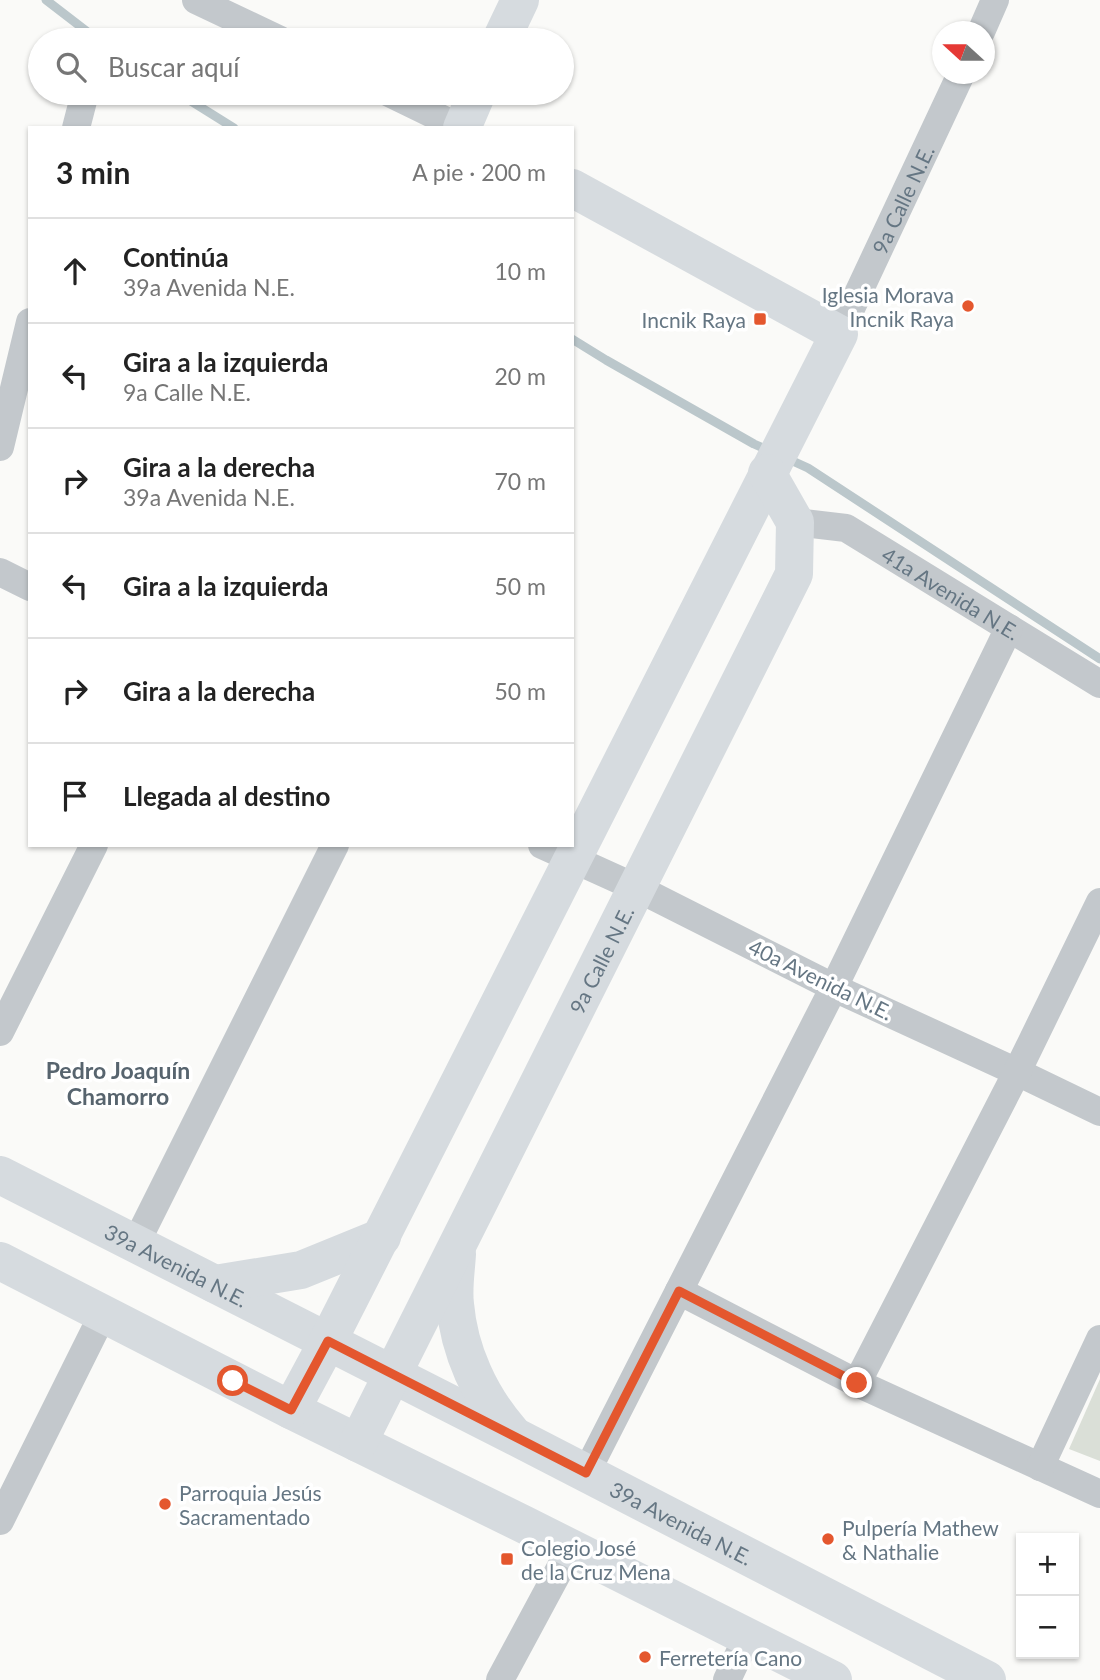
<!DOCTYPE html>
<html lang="es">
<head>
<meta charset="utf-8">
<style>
	:root { --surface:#fff; --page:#f6f6f6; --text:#222; --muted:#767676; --line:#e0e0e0 }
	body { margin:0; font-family:Lato,sans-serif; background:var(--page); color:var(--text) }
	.controls { position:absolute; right:21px; bottom:21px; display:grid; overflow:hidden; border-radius:0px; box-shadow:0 2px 5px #0004 }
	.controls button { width:63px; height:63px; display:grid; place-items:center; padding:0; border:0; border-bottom:2px solid var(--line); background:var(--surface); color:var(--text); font:35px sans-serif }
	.compass { position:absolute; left:932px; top:21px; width:63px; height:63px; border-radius:50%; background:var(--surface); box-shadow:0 2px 5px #0004; rotate:291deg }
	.stop { position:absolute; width:21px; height:21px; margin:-16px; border:5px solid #e4572e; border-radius:50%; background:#fff }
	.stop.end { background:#e4572e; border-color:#fff; box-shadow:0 2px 7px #0008 }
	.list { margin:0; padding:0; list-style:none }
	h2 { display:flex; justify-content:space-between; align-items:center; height:91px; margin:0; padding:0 28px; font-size:30px }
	h2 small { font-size:23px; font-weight:400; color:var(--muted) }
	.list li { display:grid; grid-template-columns:46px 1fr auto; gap:21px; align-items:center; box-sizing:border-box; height:105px; padding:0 28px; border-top:2px solid var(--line) }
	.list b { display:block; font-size:26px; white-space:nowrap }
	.list p { margin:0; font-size:23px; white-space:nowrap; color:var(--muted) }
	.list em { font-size:23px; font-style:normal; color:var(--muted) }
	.icon { flex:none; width:38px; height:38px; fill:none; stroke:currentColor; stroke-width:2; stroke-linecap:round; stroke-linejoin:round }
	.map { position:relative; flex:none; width:1100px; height:1680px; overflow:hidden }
	.search { position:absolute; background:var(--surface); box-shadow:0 2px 5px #0004; left:28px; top:28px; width:546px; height:77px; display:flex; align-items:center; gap:18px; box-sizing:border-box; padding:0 24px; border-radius:38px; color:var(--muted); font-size:26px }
	.panel { position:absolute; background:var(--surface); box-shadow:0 2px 5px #0004; left:28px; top:126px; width:546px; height:721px; border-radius:0px }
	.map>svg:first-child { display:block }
	.green { fill:#dadfd7 }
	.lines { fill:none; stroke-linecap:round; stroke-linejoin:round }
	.stream { stroke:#bbc7cb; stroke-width:9 }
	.street { stroke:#c3c8cc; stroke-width:28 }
	.secondary { stroke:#d6dbdf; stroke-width:38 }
	.route { stroke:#e4572e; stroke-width:9 }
	.poi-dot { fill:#e4572e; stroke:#fff; stroke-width:2.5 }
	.labels { text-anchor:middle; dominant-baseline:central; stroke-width:7; stroke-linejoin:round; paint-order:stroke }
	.street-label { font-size:21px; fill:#657683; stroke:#fff }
	.poi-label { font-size:21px; fill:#657683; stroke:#fff; text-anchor:start }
	.neighbourhood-label { font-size:23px; font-weight:bold; fill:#57646e; stroke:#fff }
</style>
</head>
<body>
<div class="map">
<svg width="1100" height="1680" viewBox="0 0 1100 1680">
	<rect width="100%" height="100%" fill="#fafaf8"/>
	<!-- green -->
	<path class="green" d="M 1100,1379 L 1100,1461 L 1069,1449 Z"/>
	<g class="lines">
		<!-- stream -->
		<path class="stream" d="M 46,0 L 98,40
			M 178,93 L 234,128
			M 572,339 L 606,360 L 754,444 L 770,451
			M 786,458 L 808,468 L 1100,659"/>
		<!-- street -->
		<g class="street">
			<path d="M 196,0 L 280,40"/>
			<path d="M 981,32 L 995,0"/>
			<path d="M 389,93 L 461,128"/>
			<path d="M 76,128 L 84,97"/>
			<path id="s1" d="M 839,334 L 961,74"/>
			<path d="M 0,447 L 30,322"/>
			<path id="s2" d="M 795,522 L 846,528 L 1100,684"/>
			<path d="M 0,572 L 30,587"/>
			<path d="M 542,845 L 637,888 L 843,992 L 1017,1072 L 1100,1112"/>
			<path d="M 0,1032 L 94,845"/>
			<path d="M 136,1243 L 335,845"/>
			<path d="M 679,1291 L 857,1383 L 1100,1494"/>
			<path d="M 857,1383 L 1017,1072 L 1100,902"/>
			<path d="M 1040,1467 L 1100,1339"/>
			<path d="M 586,1473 L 834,987 L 1009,628"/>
			<path d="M 0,1521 L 103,1314"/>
			<path d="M 500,1680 L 571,1548"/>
			<path d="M 727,1680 L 747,1637"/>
		</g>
		<!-- secondary -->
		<g class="secondary">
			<path d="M 501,40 L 520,0"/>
			<path d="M 462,128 L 477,93"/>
			<path id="s3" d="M 0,1175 L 516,1437 L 987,1680"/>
			<path d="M 457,1254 C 456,1271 453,1288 455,1304 C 459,1351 480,1397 511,1432"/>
			<path d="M 0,1261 L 291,1410 L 523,1524 L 833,1680"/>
			<path d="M 215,1284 L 301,1270 L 382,1237"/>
			<path d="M 291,1410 L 328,1341 L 839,334 L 572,188"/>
			<path id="s4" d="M 358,1443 L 794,574 L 795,522 L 767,473"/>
		</g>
	</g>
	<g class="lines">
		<!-- route -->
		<path class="route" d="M 233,1381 L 291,1410 L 328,1341 L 586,1473 L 679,1291 L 857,1383"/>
	</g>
	<!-- markers -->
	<g class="poi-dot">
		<circle cx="968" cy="306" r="7"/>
		<rect x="753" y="312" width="14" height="14" rx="3.5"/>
		<circle cx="165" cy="1504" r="7"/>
		<circle cx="828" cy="1539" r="7"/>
		<rect x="500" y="1552" width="14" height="14" rx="3.5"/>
		<circle cx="645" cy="1657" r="7"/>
	</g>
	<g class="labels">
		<!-- street labels -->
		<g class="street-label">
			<text stroke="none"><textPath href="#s1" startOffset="149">9a Calle N.E.</textPath></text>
			<text stroke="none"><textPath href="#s2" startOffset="175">41a Avenida N.E.</textPath></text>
			<text stroke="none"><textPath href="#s4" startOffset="541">9a Calle N.E.</textPath></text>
			<text transform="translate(821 979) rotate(26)">40a Avenida N.E.</text>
			<text stroke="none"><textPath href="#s3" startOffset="198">39a Avenida N.E.</textPath></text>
			<text stroke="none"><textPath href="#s3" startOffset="765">39a Avenida N.E.</textPath></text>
		</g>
		<!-- poi labels -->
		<g class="poi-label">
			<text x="954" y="294" text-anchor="end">Iglesia Morava<tspan x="954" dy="24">Incnik Raya</tspan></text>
			<text x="746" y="319" text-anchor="end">Incnik Raya</text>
			<text x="179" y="1492">Parroquia Jesús<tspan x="179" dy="24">Sacramentado</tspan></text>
			<text x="842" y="1527">Pulpería Mathew<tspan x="842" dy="24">&amp; Nathalie</tspan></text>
			<text x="521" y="1547">Colegio José<tspan x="521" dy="24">de la Cruz Mena</tspan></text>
			<text x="659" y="1657">Ferretería Cano</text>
		</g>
		<!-- neighbourhood labels -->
		<g class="neighbourhood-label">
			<text x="118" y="1070">Pedro Joaquín<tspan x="118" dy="26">Chamorro</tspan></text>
		</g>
	</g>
</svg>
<div class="controls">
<button>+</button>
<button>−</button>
</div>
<svg class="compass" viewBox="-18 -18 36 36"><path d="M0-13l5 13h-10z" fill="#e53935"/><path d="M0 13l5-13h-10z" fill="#767676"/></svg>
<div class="stop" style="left:233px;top:1381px"></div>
<div class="stop end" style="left:857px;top:1383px"></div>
<div class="search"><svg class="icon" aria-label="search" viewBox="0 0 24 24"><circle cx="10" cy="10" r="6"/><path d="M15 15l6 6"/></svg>Buscar aquí</div>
<section class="panel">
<h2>3 min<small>A pie · 200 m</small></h2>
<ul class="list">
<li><svg class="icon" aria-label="ahead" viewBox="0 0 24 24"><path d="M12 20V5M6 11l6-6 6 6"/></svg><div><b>Continúa</b><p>39a Avenida N.E.</p></div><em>10 m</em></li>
<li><svg class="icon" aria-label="left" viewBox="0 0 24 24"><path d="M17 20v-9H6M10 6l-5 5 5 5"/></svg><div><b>Gira a la izquierda</b><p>9a Calle N.E.</p></div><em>20 m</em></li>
<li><svg class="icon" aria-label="right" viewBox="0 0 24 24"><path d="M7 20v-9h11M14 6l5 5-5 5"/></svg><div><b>Gira a la derecha</b><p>39a Avenida N.E.</p></div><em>70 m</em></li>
<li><svg class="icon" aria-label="left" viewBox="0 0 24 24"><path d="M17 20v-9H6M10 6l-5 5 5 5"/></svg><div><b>Gira a la izquierda</b></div><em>50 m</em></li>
<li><svg class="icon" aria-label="right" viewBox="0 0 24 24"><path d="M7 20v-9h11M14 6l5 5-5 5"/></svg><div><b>Gira a la derecha</b></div><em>50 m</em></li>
<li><svg class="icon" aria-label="arrive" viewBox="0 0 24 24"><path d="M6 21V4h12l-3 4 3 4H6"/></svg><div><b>Llegada al destino</b></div></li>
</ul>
</section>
</div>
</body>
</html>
